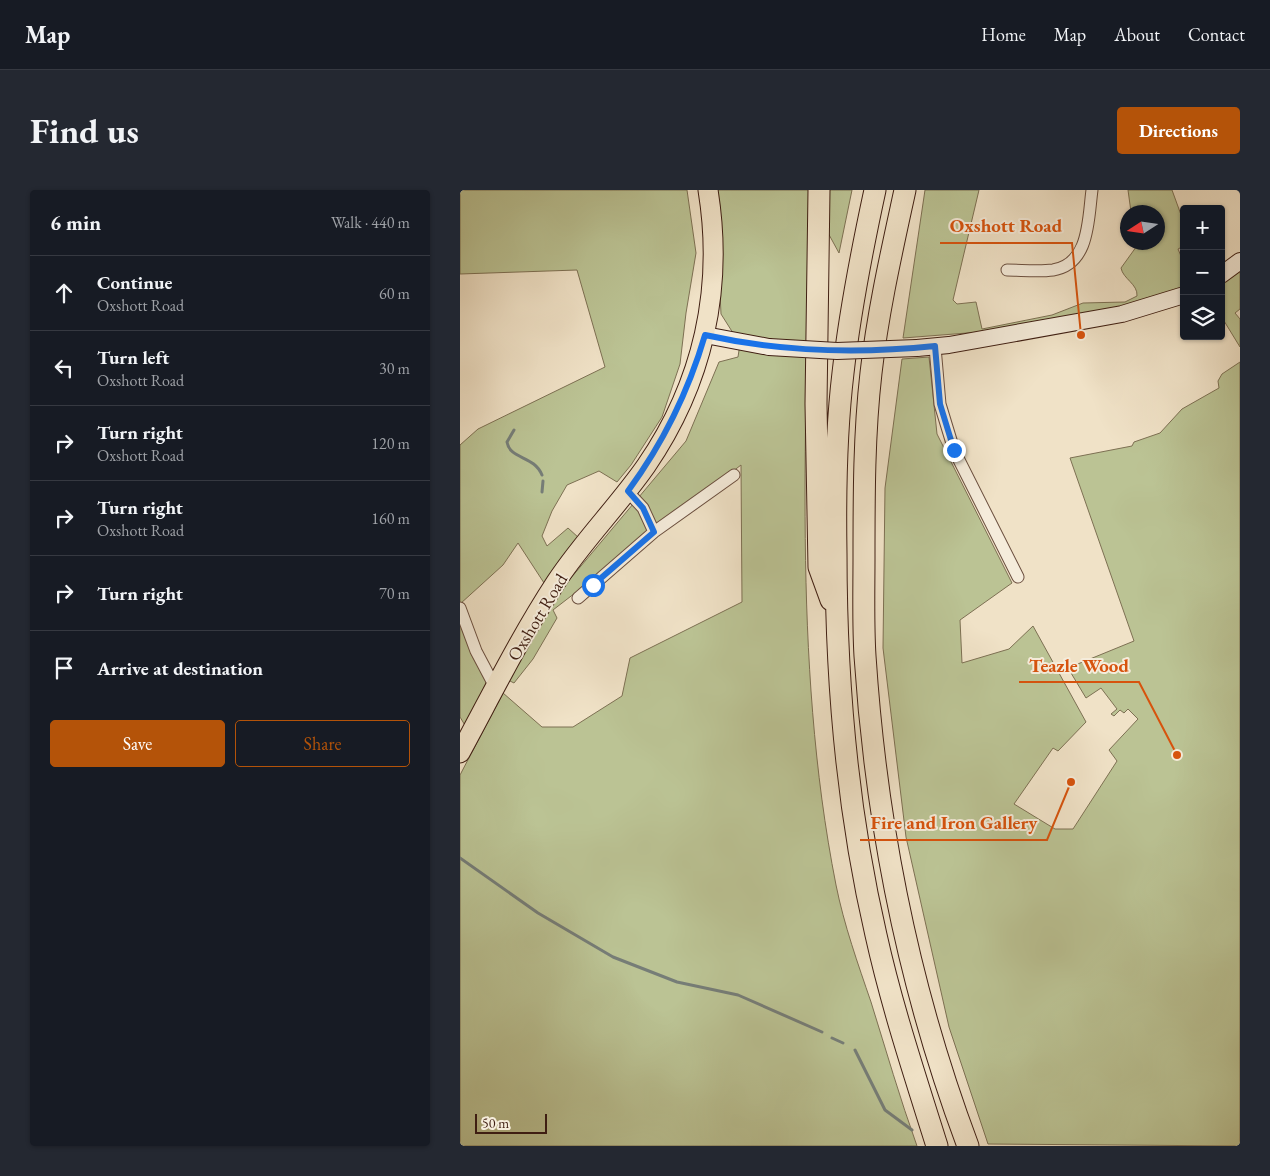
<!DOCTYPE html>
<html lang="en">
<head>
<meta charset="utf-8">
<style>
	:root { --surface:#171b24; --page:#242831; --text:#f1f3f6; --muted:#9ea1a6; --line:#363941; --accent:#b45309 }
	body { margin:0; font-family:"EB Garamond",serif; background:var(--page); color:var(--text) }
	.controls { position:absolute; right:15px; top:15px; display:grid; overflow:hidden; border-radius:5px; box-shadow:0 1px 4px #0004 }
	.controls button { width:45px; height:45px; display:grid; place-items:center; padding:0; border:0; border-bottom:1px solid var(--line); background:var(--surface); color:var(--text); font:25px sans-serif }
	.compass { position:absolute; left:660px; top:15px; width:45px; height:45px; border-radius:50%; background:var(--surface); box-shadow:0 1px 4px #0004; rotate:258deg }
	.scale { position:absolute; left:15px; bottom:12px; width:72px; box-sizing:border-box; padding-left:5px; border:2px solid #3f1e12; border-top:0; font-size:14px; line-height:18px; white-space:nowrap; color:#3f1e12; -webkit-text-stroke:4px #f5ecdb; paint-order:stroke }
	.stop { position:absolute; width:15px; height:15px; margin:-11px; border:4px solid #1a73e8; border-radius:50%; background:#fff }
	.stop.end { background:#1a73e8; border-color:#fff; box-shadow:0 1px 5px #0008 }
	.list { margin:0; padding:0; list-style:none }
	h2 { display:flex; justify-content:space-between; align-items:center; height:65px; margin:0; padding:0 20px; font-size:21px }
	h2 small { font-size:16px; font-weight:400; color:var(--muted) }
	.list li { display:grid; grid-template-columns:32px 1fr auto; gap:15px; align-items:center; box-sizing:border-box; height:75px; padding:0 20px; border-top:1px solid var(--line) }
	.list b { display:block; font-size:19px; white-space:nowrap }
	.list p { margin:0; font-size:16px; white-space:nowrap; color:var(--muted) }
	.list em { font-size:16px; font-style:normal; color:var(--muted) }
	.actions { display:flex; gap:10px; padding:15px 20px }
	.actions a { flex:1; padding:11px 0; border:1px solid var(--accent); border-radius:5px; text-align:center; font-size:18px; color:var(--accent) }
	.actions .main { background:var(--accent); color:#fff }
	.icon { flex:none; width:28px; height:28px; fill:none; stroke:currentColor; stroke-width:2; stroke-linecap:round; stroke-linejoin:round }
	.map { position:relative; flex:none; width:780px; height:956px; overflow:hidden; border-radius:5px }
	header { display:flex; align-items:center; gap:30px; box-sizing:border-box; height:70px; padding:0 25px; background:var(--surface); border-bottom:1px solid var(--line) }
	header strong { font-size:24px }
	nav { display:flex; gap:28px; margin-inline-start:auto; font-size:18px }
	.intro { display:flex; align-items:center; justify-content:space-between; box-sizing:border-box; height:120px; padding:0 30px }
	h1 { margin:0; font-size:35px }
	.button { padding:12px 22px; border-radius:5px; background:var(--accent); color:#fff; font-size:18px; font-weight:700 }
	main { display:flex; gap:30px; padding:0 30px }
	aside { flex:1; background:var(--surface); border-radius:5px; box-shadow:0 1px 4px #0004 }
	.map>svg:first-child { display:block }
	.green { fill:#bbc394; stroke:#7d7053 }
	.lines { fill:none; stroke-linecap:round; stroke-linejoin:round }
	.stream { stroke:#767d77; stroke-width:3 }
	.street-casing { stroke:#6b4f3f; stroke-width:13 }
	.secondary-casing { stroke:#3f1e12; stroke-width:18 }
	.primary-casing { stroke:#3f1e12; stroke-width:21 }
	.highway-casing { stroke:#3f1e12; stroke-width:23 }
	.street { stroke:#f5ecdb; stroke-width:11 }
	.secondary { stroke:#f5ecdb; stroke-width:16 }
	.primary { stroke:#f0e2c7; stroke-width:19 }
	.highway { stroke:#f0e2c7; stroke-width:21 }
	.secondary-bridge-casing { stroke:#3f1e12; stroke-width:18; stroke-linecap:butt }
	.secondary-bridge { stroke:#f5ecdb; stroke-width:16 }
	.route { stroke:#1a73e8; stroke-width:6 }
	.labels { text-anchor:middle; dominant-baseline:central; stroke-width:4; stroke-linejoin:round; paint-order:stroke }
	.street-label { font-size:18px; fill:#3f1e12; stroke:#f5ecdb }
	.leader { fill:none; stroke:#d7530d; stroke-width:2 }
	.callout-dot { fill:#d7530d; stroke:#f5ecdb; stroke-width:2 }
	.callout-label { font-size:19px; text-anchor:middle; font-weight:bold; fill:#d7530d; stroke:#f5ecdb; stroke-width:4; stroke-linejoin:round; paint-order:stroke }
</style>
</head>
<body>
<header>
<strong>Map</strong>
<nav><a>Home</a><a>Map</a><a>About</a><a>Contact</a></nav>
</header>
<div class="intro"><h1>Find us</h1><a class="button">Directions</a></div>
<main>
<aside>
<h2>6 min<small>Walk · 440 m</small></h2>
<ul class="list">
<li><svg class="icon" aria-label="ahead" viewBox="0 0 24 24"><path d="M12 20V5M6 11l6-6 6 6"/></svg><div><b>Continue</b><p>Oxshott Road</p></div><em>60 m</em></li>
<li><svg class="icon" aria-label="left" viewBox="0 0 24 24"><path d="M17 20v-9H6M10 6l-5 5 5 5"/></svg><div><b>Turn left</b><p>Oxshott Road</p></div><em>30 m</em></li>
<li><svg class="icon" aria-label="right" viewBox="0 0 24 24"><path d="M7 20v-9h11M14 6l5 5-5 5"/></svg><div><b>Turn right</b><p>Oxshott Road</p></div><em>120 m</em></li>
<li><svg class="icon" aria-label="right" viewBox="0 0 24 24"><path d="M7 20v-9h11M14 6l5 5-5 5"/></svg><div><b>Turn right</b><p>Oxshott Road</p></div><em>160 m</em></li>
<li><svg class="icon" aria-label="right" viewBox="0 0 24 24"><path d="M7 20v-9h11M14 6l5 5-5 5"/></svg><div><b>Turn right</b></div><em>70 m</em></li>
<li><svg class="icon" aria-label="arrive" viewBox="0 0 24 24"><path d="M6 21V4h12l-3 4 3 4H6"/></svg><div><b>Arrive at destination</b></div></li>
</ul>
<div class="actions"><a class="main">Save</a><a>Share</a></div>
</aside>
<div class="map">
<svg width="780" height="956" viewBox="0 0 780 956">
	<rect width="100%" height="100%" fill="#f0e2c7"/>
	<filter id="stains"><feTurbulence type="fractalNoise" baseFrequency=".004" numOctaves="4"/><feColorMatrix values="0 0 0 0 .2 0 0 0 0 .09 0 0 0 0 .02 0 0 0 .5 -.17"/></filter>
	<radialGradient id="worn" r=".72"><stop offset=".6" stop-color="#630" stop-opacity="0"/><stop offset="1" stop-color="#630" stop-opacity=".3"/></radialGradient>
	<!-- green -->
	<path class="green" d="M 0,0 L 227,0 L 236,63 L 226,123 L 220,174 L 202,227 L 171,275 L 157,292 L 139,281 L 107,295 L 92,321 L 82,346 L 87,356 L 108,338 L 119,348 L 86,396 L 58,353 L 43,375 L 0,414 L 0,255 L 18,239 L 145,177 L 117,80 L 0,84 Z
		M 255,0 L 349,0 C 348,231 331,467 376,695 C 384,735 398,774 411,812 C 426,860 440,909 457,956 L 0,956 L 0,585 L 43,503 L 82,537 L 113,537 L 162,506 L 170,468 L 282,412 L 281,275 L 93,420 L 97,428 L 73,469 L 54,493 L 48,490 L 105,395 L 226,251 L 259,172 L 278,167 L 281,147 L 273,143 L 261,124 Z
		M 366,0 L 392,0 L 379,63 L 367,41 Z
		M 465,0 L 519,0 L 493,110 L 497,114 L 516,112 L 522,139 L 592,125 L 623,113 L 665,112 L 677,106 C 678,94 663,89 661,78 L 679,53 L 698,52 L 698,22 L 671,22 L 668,0 L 712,0 L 724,33 L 724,56 L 718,59 L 724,73 L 724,97 L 667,117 L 520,142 L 443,148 Z
		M 780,80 L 780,119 L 775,123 L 780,129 L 780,157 L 761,126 L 761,94 Z
		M 469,167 L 477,244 L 552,393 L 500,430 L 502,473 L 549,459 L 573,436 L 626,532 L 598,561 L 593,558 L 554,614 L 595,639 L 613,639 L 657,571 L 649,560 L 678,529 L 668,519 L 664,523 L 660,520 L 654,526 L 651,524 L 657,519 L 641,498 L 626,508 L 608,478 L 674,451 L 610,268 L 672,256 L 674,252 L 700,243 L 722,219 L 759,198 L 758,191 L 762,184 L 780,172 L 780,956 L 528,954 L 489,837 L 446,647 L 423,458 L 425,298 L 442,169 Z
		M 0,433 L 28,495 L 6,537 L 0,527 Z"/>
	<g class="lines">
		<!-- stream -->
		<path class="stream" d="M 54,240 L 47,252 C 50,270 74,265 82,285
			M 82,302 L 83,291
			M 0,668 L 78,723 L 153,767 L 217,792 L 278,805 L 362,842
			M 372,848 L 383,853
			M 395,860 L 425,920 L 452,940"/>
		<!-- street casing -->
		<g class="street-casing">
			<path id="street" d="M 547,80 C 561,80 578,82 593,80 C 630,74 628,29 632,0
				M 475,157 L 480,214 L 494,260 L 558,387
				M 167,301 L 183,318 L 194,342
				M 118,408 L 194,342 L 274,285
				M 0,418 L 16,461 L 35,497"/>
		</g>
		<!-- secondary casing -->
		<g class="secondary-casing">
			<path id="secondary" d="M 761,85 L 780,71
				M 245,145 L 309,157
				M 457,158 L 489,155 L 662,124 L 724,105"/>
		</g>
		<!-- primary casing -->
		<g class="primary-casing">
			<path id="primary" d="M 0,563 C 31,506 60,447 96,392 C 123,351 158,316 186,276 C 243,193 264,99 248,0"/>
		</g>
		<!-- highway casing -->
		<g class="highway-casing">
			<path id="highway" d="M 359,0 L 356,214 L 359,377 L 371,410
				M 415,0 C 402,60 390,121 383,183 C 376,242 375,303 376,363 C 376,491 387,620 416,745 C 432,817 455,886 477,956
				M 445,0 C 432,60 418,121 411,183 C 404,244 404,306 404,368 C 404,400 403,433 405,466 C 416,633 449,799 508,956"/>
		</g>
		<!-- street -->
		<use href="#street" class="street"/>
		<!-- secondary -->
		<use href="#secondary" class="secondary"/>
		<!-- primary -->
		<use href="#primary" class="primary"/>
		<!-- highway -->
		<use href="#highway" class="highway"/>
		<!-- secondary-bridge casing -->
		<g class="secondary-bridge-casing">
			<path id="secondary-bridge" d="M 309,157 L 377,161 L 457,158"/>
		</g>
		<!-- secondary-bridge -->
		<use href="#secondary-bridge" class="secondary-bridge"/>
	</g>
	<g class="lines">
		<!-- route -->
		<path class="route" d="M 133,395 L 194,342 L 183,318 L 168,301 C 204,252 228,203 245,145 C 321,162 397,164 475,156 L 480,214 L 494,260"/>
	</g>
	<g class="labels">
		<!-- street labels -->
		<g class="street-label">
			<text transform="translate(77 427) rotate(-59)">Oxshott Road</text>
		</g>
	</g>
	<!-- callouts -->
	<path class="leader" d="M621 145L612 53H480M717 565L679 492H559M611 592L587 650H400"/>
	<g class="callout-dot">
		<circle cx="621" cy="145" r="5"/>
		<circle cx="717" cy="565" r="5"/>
		<circle cx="611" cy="592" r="5"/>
	</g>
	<g class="callout-label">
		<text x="546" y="42">Oxshott Road</text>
		<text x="619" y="482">Teazle Wood</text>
		<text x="494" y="639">Fire and Iron Gallery</text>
	</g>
	<rect width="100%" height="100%" filter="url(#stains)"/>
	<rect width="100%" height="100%" fill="url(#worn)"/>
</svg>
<div class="controls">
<button>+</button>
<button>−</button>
<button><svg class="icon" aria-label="layers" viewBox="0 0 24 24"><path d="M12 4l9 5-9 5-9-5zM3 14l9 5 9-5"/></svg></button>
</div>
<svg class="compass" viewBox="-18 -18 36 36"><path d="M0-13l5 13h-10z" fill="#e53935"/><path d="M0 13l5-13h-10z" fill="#9ea1a6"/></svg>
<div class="scale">50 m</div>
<div class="stop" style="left:133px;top:395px"></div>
<div class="stop end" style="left:494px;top:260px"></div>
</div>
</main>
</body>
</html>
